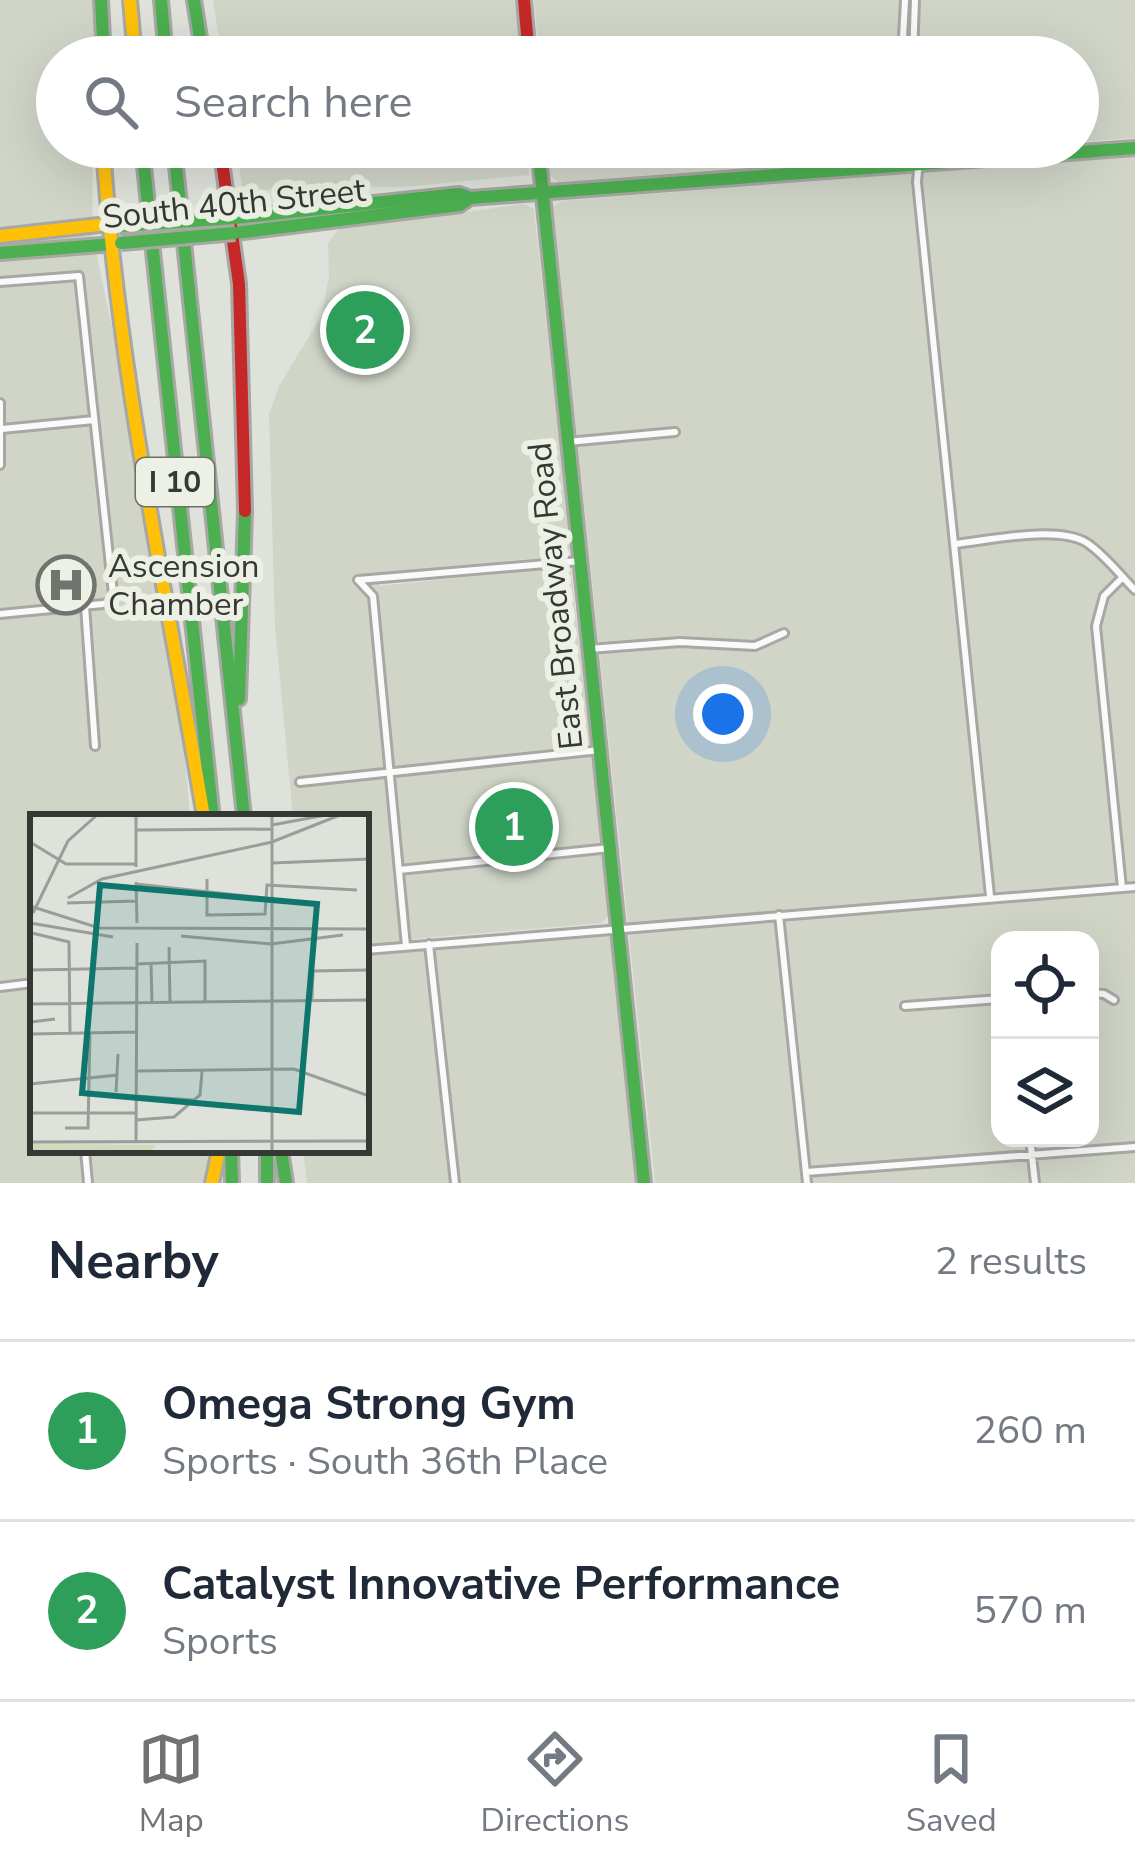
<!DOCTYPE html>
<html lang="en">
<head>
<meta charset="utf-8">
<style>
	:root { --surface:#fff; --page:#f2f2f3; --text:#1f2937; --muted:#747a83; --line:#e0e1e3; --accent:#71736e }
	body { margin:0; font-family:"Nunito Sans",sans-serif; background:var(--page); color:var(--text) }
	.controls { position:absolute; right:36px; bottom:36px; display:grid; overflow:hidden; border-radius:24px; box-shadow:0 12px 48px #0002 }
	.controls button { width:108px; height:108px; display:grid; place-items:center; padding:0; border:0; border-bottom:3px solid var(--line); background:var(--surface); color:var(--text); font:60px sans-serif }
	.you { position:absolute; left:723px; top:714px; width:42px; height:42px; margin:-30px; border:9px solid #fff; border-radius:50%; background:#1a73e8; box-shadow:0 0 0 18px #1a73e833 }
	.badge { display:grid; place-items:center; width:78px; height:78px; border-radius:50%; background:var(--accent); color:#fff; font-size:39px; font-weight:700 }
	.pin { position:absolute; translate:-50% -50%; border:6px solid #fff; box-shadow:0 3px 12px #0006 }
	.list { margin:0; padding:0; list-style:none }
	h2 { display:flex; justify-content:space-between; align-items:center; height:156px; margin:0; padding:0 48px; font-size:51px }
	h2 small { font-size:39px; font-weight:400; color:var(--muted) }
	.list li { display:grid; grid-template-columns:78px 1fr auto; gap:36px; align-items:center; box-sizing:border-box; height:180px; padding:0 48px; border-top:3px solid var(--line) }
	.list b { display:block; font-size:45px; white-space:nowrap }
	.list p { margin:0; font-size:39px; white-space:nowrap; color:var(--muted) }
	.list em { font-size:39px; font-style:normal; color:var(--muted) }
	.icon { flex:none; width:66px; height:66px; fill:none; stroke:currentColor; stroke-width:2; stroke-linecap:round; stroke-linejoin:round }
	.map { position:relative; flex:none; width:1135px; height:1183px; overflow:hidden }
	.search { position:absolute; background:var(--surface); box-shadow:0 12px 48px #0002; left:36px; right:36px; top:36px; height:132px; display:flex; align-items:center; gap:30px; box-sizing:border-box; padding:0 42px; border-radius:66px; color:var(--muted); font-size:45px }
	.sheet { height:516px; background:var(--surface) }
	nav { display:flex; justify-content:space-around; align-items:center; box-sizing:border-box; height:168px; border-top:3px solid var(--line); background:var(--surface); font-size:33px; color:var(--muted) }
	nav a { display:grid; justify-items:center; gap:6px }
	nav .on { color:var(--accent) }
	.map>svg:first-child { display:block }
	.built { fill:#d0d5c8; fill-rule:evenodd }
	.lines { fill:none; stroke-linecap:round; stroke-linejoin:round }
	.street-casing { stroke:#a7a8a4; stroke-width:12 }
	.fast-casing { stroke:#a7a8a4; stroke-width:18 }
	.slow-casing { stroke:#a7a8a4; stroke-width:18 }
	.jam-casing { stroke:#a7a8a4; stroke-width:18 }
	.street { stroke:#fafafa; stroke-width:6 }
	.fast { stroke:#4caf50; stroke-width:12 }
	.slow { stroke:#ffc107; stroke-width:12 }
	.jam { stroke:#c62828; stroke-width:12 }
	.fast-bridge-casing { stroke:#a7a8a4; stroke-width:18; stroke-linecap:butt }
	.fast-bridge { stroke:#4caf50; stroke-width:12 }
	.labels { text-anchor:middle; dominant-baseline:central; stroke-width:12; stroke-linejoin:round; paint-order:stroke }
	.shield { fill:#edf1e5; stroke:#6d7068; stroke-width:3 }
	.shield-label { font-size:30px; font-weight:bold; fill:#363833 }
	.street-label { font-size:33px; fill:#363833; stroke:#edf1e5 }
	.poi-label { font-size:33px; fill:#363833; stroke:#edf1e5; text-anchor:start }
	.inset-road { fill:none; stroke:#9b9d98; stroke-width:3 }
	.view { fill:#0f766e; fill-opacity:0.15; stroke:#0f766e; stroke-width:6 }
	.inset-edge { fill:none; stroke:#363833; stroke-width:6 }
</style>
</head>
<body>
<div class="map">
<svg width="1135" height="1183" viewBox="0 0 1135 1183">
	<rect width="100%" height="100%" fill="#dfe1db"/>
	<!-- built -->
	<path class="built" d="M 0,0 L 96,0 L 95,57 L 57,57 L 57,147 L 93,147 L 92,233 L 172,613 L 190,817 L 33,817 L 33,1150 L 210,1150 L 206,1183 L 0,1183 Z
		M 213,0 L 516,0 L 520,57 L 222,57 Z
		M 534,0 L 1135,0 L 1135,138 L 1078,142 L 1078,57 L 539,57 Z
		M 236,147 L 527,147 L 529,175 L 404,187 L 298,187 L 243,192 Z
		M 547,147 L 1014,147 L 559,182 L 550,176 Z
		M 1135,156 L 1135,1183 L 655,1183 L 553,207 L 562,201 ZM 1000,940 L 1090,940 L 1090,1138 L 1000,1138 Z
		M 524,204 L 534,209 L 571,548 L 564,556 L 378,573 L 379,586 L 563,567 L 571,570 L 609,914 L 602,923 L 412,939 L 412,951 L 602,934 L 611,937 L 637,1183 L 307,1183 L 303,1150 L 366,1150 L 366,817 L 293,817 L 275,626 L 269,414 L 279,386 L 322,315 L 329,276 L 328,243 L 339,229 Z"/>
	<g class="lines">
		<!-- street casing -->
		<g class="street-casing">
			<path id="street" d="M 902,57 L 905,0
				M 913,57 L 915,0
				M 908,147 L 915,161
				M 920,147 L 917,182 L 990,896
				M 0,282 L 79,276 L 113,594 L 111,601 L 103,604 L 0,614
				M 0,403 L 0,465
				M 2,429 L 94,420
				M 567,442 L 675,432
				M 956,544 C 990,540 1058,525 1087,543 C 1105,555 1120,575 1135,590
				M 358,580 L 373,596 L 406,946
				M 358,580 L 580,561
				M 85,606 L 95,746
				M 589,649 L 680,642 L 755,646 L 784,633
				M 300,782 L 600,750
				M 399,870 L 610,848
				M 1122,888 L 1096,626 L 1104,596 L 1123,577
				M 779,915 L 807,1183
				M 429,944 L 455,1183
				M 366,950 L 1135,887
				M 0,987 L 33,983
				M 1090,993 L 1104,994 L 1114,1000
				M 905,1006 L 1000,999
				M 1030,1138 L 1035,1183
				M 85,1150 L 88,1183
				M 806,1172 L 1135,1147"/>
		</g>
		<!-- fast casing -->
		<g class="fast-casing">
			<path id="fast" d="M 101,0 L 104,57
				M 161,0 L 166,57
				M 194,0 L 203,57
				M 142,147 L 212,810
				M 174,147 L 244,817
				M 538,147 L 644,1183
				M 234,218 L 459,194 L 470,198 L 1135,148
				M 235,233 L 460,205 L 470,198
				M 0,253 L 114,244
				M 239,699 L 245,511
				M 231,1150 L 232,1183
				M 267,1150 L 267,1183
				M 281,1150 L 286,1183"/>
		</g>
		<!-- slow casing -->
		<g class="slow-casing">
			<path id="slow" d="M 130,0 L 135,57
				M 103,147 C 118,372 167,595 204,817
				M 0,236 L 108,224
				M 212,1183 L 219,1150"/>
		</g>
		<!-- jam casing -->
		<g class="jam-casing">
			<path id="jam" d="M 524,0 L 529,57
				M 220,147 L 239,284 L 245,511"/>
		</g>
		<!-- street -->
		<use href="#street" class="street"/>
		<!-- fast -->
		<use href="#fast" class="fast"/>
		<!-- slow -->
		<use href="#slow" class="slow"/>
		<!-- jam -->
		<use href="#jam" class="jam"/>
		<!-- fast-bridge casing -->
		<g class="fast-bridge-casing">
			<path id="fast-bridge" d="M 119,226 L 234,218
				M 121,243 L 235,233"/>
		</g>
		<!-- fast-bridge -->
		<use href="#fast-bridge" class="fast-bridge"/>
	</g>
	<!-- icons -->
	<defs>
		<g id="hospital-ring" transform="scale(3)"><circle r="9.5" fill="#edf1e5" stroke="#71736e" stroke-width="1.5"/><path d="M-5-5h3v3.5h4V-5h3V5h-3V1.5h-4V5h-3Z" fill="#71736e"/></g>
	</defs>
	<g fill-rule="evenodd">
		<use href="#hospital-ring" x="66" y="585"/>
	</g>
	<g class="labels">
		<!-- shield labels -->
		<rect class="shield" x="136" y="458" width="78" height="48" rx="9"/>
		<g class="shield-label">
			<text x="175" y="482">I 10</text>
		</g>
		<!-- street labels -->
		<g class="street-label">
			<text transform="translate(234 204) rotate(-6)">South 40th Street</text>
			<text transform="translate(556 596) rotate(-96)">East Broadway Road</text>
		</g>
		<!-- poi labels -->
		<g class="poi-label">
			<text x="108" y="566">Ascension<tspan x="108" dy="38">Chamber</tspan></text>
		</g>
	</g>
	<!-- overview -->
	<g transform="translate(30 814)">
		<rect width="339" height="339" fill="#dfe1db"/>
		<path d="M 0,330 L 127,331 L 118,338 L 0,338 Z" fill="#d1dbbc"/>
		<path class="inset-road" d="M 106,1 L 106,53M 242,11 L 296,1M 106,16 L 241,15M 0,28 L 36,50 L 106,50M 242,49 L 339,45M 177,65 L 177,101 L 235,100 L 237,71 L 327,76M 106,68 L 107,109M 106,70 L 235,84M 38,84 L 72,65 L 242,28 L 310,1M 37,89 L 106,87M 0,92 L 69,114 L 339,115M 3,99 L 38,27 L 67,1M 0,109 L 83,123M 2,119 L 39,128 L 40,219M 151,122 L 241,130 L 313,121M 139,133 L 140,188M 107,150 L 175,147 L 175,188M 121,150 L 122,188M 0,156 L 107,154M 282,186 L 283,157 L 339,156M 0,190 L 339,186M 1,220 L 106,218M 107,257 L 264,255 L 339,282M 0,270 L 88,261M 86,278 L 88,240M 106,282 L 163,286M 0,291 L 1,208 L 25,205M 0,299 L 106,299M 106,306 L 144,303 L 170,281 L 172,257M 35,314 L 58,314 L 60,219M 0,328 L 339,327M 106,328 L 107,129M 242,338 L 242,1"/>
		<path class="view" d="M 70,71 L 287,90 L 269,298 L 52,279 Z"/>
		<rect width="339" height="339" class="inset-edge"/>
	</g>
</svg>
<div class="controls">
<button><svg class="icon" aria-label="locate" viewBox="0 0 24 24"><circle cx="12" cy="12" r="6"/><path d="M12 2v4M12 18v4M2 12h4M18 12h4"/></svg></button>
<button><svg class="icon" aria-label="layers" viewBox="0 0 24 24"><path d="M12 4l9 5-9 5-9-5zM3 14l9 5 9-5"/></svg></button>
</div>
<div class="you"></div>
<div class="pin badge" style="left:514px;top:827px;background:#2e9e5b">1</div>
<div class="pin badge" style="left:365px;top:330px;background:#2e9e5b">2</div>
<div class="search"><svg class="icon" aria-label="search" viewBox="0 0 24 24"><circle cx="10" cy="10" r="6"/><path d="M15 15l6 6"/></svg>Search here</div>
</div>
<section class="sheet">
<h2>Nearby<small>2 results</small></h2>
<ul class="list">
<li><span class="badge" style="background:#2e9e5b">1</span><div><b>Omega Strong Gym</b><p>Sports · South 36th Place</p></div><em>260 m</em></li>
<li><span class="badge" style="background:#2e9e5b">2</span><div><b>Catalyst Innovative Performance</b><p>Sports</p></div><em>570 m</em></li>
</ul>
</section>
<nav>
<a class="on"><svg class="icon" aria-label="map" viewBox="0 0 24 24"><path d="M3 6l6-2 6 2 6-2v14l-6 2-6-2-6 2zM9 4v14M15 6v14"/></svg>Map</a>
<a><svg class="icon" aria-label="directions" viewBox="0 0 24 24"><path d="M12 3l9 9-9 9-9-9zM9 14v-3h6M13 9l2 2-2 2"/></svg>Directions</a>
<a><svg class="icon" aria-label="saved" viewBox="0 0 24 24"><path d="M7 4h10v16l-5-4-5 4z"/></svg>Saved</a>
</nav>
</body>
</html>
